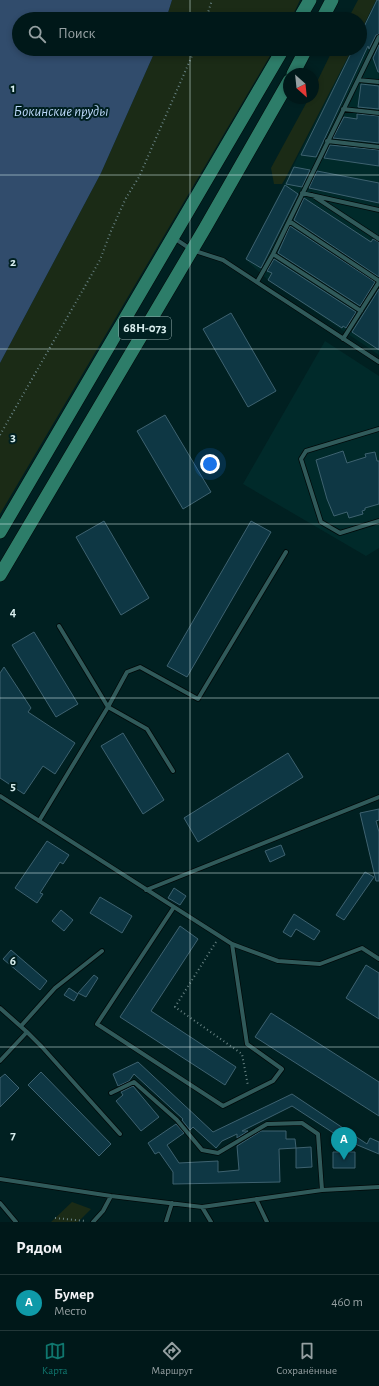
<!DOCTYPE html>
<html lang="ru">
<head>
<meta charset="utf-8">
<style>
	:root { --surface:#001819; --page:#0a2122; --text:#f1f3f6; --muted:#95a0a2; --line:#223738; --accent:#0f766e }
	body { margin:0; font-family:"Alegreya Sans",sans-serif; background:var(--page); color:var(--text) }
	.compass { position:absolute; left:283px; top:68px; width:36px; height:36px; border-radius:50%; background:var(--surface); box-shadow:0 2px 6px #0003; rotate:153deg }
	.you { position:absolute; left:210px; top:464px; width:14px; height:14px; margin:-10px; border:3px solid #fff; border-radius:50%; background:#1a73e8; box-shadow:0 0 0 6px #1a73e833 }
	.badge { display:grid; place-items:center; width:26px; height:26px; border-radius:50%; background:var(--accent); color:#fff; font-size:13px; font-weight:700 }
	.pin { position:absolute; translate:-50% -33px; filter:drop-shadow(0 1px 2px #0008) }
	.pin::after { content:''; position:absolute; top:21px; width:14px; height:12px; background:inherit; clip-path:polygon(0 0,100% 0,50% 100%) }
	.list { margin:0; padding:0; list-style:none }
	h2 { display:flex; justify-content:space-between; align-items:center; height:52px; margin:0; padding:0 16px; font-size:17px }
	h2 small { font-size:13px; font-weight:400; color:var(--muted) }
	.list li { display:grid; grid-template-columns:26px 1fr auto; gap:12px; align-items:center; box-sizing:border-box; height:56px; padding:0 16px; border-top:1px solid var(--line) }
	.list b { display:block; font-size:15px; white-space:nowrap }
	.list p { margin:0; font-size:13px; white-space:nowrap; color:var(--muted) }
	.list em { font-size:13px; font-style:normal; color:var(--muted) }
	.icon { flex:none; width:22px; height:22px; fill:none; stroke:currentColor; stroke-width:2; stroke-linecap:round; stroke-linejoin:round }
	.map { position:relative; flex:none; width:379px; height:1222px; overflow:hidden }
	.search { position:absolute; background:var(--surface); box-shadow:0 2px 6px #0003; left:12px; right:12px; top:12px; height:44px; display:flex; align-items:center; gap:10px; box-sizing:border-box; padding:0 14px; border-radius:22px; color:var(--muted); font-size:15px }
	.sheet { height:108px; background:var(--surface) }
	nav { display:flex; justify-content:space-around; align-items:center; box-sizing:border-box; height:56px; border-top:1px solid var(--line); background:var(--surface); font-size:11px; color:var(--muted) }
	nav a { display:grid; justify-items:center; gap:2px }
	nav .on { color:var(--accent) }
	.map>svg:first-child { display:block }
	.built { fill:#002a2a }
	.green { fill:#1b2b16 }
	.water { fill:#314c6c }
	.building { fill:#0e3744; stroke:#3e6270 }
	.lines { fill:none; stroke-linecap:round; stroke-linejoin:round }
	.lane-casing { stroke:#000909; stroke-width:5.5 }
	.primary-casing { stroke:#000909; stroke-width:14 }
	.path { stroke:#668182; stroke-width:2; stroke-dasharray:1 3; stroke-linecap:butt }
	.lane { stroke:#305a5a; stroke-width:4 }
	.primary { stroke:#2d7d69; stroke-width:13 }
	.grid { fill:none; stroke:#d8eeee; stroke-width:1; stroke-opacity:0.55 }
	.labels { text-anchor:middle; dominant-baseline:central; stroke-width:4; stroke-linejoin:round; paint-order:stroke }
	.shield { fill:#002021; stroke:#97b0b0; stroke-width:1 }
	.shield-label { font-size:13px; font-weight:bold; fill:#d8eeee }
	.water-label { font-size:15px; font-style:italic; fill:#b9d5f6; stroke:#002021 }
	.grid-label { font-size:13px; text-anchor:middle; font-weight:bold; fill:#d8eeee; stroke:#002021; stroke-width:4; stroke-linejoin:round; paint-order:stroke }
</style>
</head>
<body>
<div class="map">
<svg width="379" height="1222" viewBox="0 0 379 1222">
	<rect width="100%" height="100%" fill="#002021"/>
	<!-- built -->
	<path class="built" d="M 376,0 L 379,0 L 379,355 L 268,280 L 246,260 L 352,49 L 360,49 L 360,33 Z
		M 325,341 L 379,376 L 379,548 L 366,556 L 243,484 Z"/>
	<!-- green -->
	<path class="green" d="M 172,0 L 300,0 L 291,19 L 166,19 Z
		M 358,0 L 376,0 L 360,33 L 360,19 L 348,19 Z
		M 156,49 L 274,49 L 0,514 L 0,363 L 101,173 Z
		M 333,49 L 352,49 L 285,179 L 282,184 L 274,184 L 271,168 L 309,98 L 313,98 L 313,90 Z
		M 72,1202 L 91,1209 L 78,1222 L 51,1222 Z"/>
	<!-- water -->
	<path class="water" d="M 0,0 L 172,0 L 166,19 L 19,19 L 19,49 L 156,49 L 101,173 L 0,363 Z"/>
	<!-- building -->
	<path class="building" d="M 377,0 L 379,0 L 379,34 L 376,35 L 369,49 L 368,46 L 367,48 L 316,157 L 301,155 L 353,49 L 360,49 L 360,35 Z
		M 379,45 L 379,72 L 378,72 L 373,58 Z
		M 361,84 L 379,86 L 379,109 L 358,107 Z
		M 357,114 L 379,116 L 379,143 L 333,138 L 344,117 L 357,119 Z
		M 330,145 L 379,150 L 379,166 L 324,158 Z
		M 294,167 L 310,170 L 302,187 L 286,184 Z
		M 317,171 L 379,183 L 379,203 L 309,188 Z
		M 285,185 L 298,194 L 261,268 L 246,259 Z
		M 304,198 L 371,242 L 373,239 L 379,242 L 379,277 L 294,220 Z
		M 290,226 L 375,282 L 360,306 L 278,253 Z
		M 274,259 L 356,312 L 346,328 L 343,326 L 342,328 L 268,280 L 272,273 L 267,271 Z
		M 379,289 L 379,350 L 352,332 Z
		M 231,313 L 276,391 L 248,407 L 203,329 Z
		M 165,415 L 211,492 L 183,509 L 137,431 Z
		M 343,451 L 347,463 L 366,457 L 365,454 L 375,452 L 377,461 L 379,461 L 379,504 L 365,508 L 365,510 L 362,511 L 363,514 L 349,518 L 347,512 L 334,516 L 327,499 L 316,460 Z
		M 104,521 L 149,598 L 121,615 L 76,537 Z
		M 251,521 L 271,532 L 187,677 L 167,666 Z
		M 34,632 L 78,704 L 56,717 L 12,645 Z
		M 4,667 L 31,708 L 28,712 L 75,743 L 55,774 L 43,766 L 24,794 L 0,778 L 0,673 Z
		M 123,733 L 164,800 L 143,814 L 101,746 Z
		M 288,753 L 303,777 L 198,842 L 184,818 Z
		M 379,809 L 379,820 L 376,821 L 379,832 L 379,881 L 376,881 L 360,813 Z
		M 47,841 L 69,855 L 63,864 L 60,862 L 40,893 L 43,894 L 37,903 L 15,888 Z
		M 281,845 L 285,855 L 270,862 L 265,851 Z
		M 365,872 L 374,877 L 344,920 L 336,915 Z
		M 174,888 L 186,896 L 180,905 L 168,898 Z
		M 100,897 L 132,916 L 122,933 L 90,913 Z
		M 61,910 L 73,920 L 64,931 L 52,921 Z
		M 294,914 L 320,931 L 314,940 L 296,929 L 291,937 L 283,932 Z
		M 180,926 L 198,939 L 151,1011 L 236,1067 L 225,1085 L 120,1017 Z
		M 11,950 L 47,981 L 40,990 L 3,959 Z
		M 366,965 L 379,973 L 379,1019 L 346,998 Z
		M 94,975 L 98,978 L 86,997 L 78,993 Z
		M 69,988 L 78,994 L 74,1001 L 64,995 Z
		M 271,1013 L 379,1082 L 379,1116 L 255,1037 Z
		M 138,1062 L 213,1132 L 292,1094 L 367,1144 L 370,1138 L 379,1142 L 379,1154 L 355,1144 L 355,1147 L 292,1106 L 242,1131 L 248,1131 L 237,1138 L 237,1134 L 222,1141 L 216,1148 L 193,1127 L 190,1130 L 182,1120 L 183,1119 L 134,1074 L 129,1081 L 118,1086 L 113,1074 Z
		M 41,1072 L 111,1144 L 99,1156 L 28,1085 Z
		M 5,1074 L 19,1088 L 0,1107 L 0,1078 Z
		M 133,1086 L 159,1117 L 141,1131 L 116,1101 L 123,1095 L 121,1092 Z
		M 176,1124 L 184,1133 L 167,1145 L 179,1163 L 218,1161 L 218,1172 L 239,1170 L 237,1146 L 261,1131 L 286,1131 L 286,1139 L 295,1139 L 296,1148 L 279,1149 L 280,1182 L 173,1184 L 173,1172 L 159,1152 L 155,1154 L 148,1143 Z
		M 311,1147 L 312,1167 L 296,1168 L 296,1148 Z
		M 333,1152 L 355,1152 L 355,1168 L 333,1168 Z"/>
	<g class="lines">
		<!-- lane casing -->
		<g class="lane-casing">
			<path id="lane" d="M 358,80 L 379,82
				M 343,109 L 379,113
				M 327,141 L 379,147
				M 302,193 L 379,210
				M 312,195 L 379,239
				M 289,221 L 379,281
				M 174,238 L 192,250 L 223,260 L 379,362
				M 273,254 L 361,311
				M 257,282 L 273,254 L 379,37
				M 343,339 L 379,282
				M 379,429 L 306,451 L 301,459 L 321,522 L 340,533 L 379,521
				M 59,626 L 108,707 L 127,672 L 140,667 L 198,699 L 286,552
				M 0,796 L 232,944 L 278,961 L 320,964 L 362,948 L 379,959
				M 39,821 L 108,707 L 147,729 L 173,771
				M 146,890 L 379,797
				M 174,907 L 97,1024 L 223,1106 L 273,1081 L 282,1069 L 247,1044 L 232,944
				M 0,1008 L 27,1032
				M 21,1026 L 55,988 L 102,951
				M 0,1061 L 27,1032 L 42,1047 L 120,1134
				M 111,1093 L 134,1082 L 177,1120 L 202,1150 L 218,1153 L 267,1124 L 302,1123 L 318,1134 L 322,1190
				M 0,1179 L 111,1196 L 202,1207 L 322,1190 L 379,1187
				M 256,1199 L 267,1222
				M 0,1203 L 16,1222
				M 202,1207 L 211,1222
				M 93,1222 L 103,1211 L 111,1196
				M 166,1222 L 172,1203"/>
		</g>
		<!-- primary casing -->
		<g class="primary-casing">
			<path id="primary" d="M 299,19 L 310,0
				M 322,19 L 332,0
				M 293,74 L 306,49
				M 0,532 L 283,49
				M 0,575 L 205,228 L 289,81"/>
		</g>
		<!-- path -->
		<path class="path" d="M 206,19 L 212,0
			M 0,435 L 100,260 L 111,231 L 126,198 L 139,177 L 195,49
			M 216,942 L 175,1007 L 242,1054 L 248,1086
			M 55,1218 L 86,1221"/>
		<!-- lane -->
		<use href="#lane" class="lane"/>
		<!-- primary -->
		<use href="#primary" class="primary"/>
	</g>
	<!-- grid -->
	<path class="grid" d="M 190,0 L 190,19M 190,49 L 190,1222M 0,175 L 379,175M 0,349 L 379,349M 0,524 L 379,524M 0,698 L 379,698M 0,873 L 379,873M 0,1047 L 379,1047"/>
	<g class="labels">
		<!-- shield labels -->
		<rect class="shield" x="119" y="317" width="52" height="22" rx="3"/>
		<g class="shield-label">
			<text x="145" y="328">68Н-073</text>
		</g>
		<!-- water labels -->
		<g class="water-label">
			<text x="61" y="111">Бокинские пруды</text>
		</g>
	</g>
	<g class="grid-label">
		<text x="13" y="92">1</text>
		<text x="13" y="266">2</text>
		<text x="13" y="441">3</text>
		<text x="13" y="616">4</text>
		<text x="13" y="790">5</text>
		<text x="13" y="965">6</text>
		<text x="13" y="1139">7</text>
	</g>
</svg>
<svg class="compass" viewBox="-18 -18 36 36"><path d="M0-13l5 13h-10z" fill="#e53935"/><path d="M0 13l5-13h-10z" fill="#95a0a2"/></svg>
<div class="you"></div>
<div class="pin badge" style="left:344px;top:1160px;background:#0f9aa8">A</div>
<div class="search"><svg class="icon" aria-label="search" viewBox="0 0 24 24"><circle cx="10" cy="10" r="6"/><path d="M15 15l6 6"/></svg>Поиск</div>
</div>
<section class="sheet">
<h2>Рядом<small></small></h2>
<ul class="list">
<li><span class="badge" style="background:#0f9aa8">A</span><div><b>Бумер</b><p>Место</p></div><em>460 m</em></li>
</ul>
</section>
<nav>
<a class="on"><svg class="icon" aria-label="map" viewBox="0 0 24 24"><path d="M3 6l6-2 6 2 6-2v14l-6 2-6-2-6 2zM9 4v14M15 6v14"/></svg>Карта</a>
<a><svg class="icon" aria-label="directions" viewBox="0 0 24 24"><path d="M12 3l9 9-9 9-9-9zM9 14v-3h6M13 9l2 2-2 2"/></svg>Маршрут</a>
<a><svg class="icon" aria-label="saved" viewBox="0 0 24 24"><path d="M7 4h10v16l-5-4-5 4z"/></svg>Сохранённые</a>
</nav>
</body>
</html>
